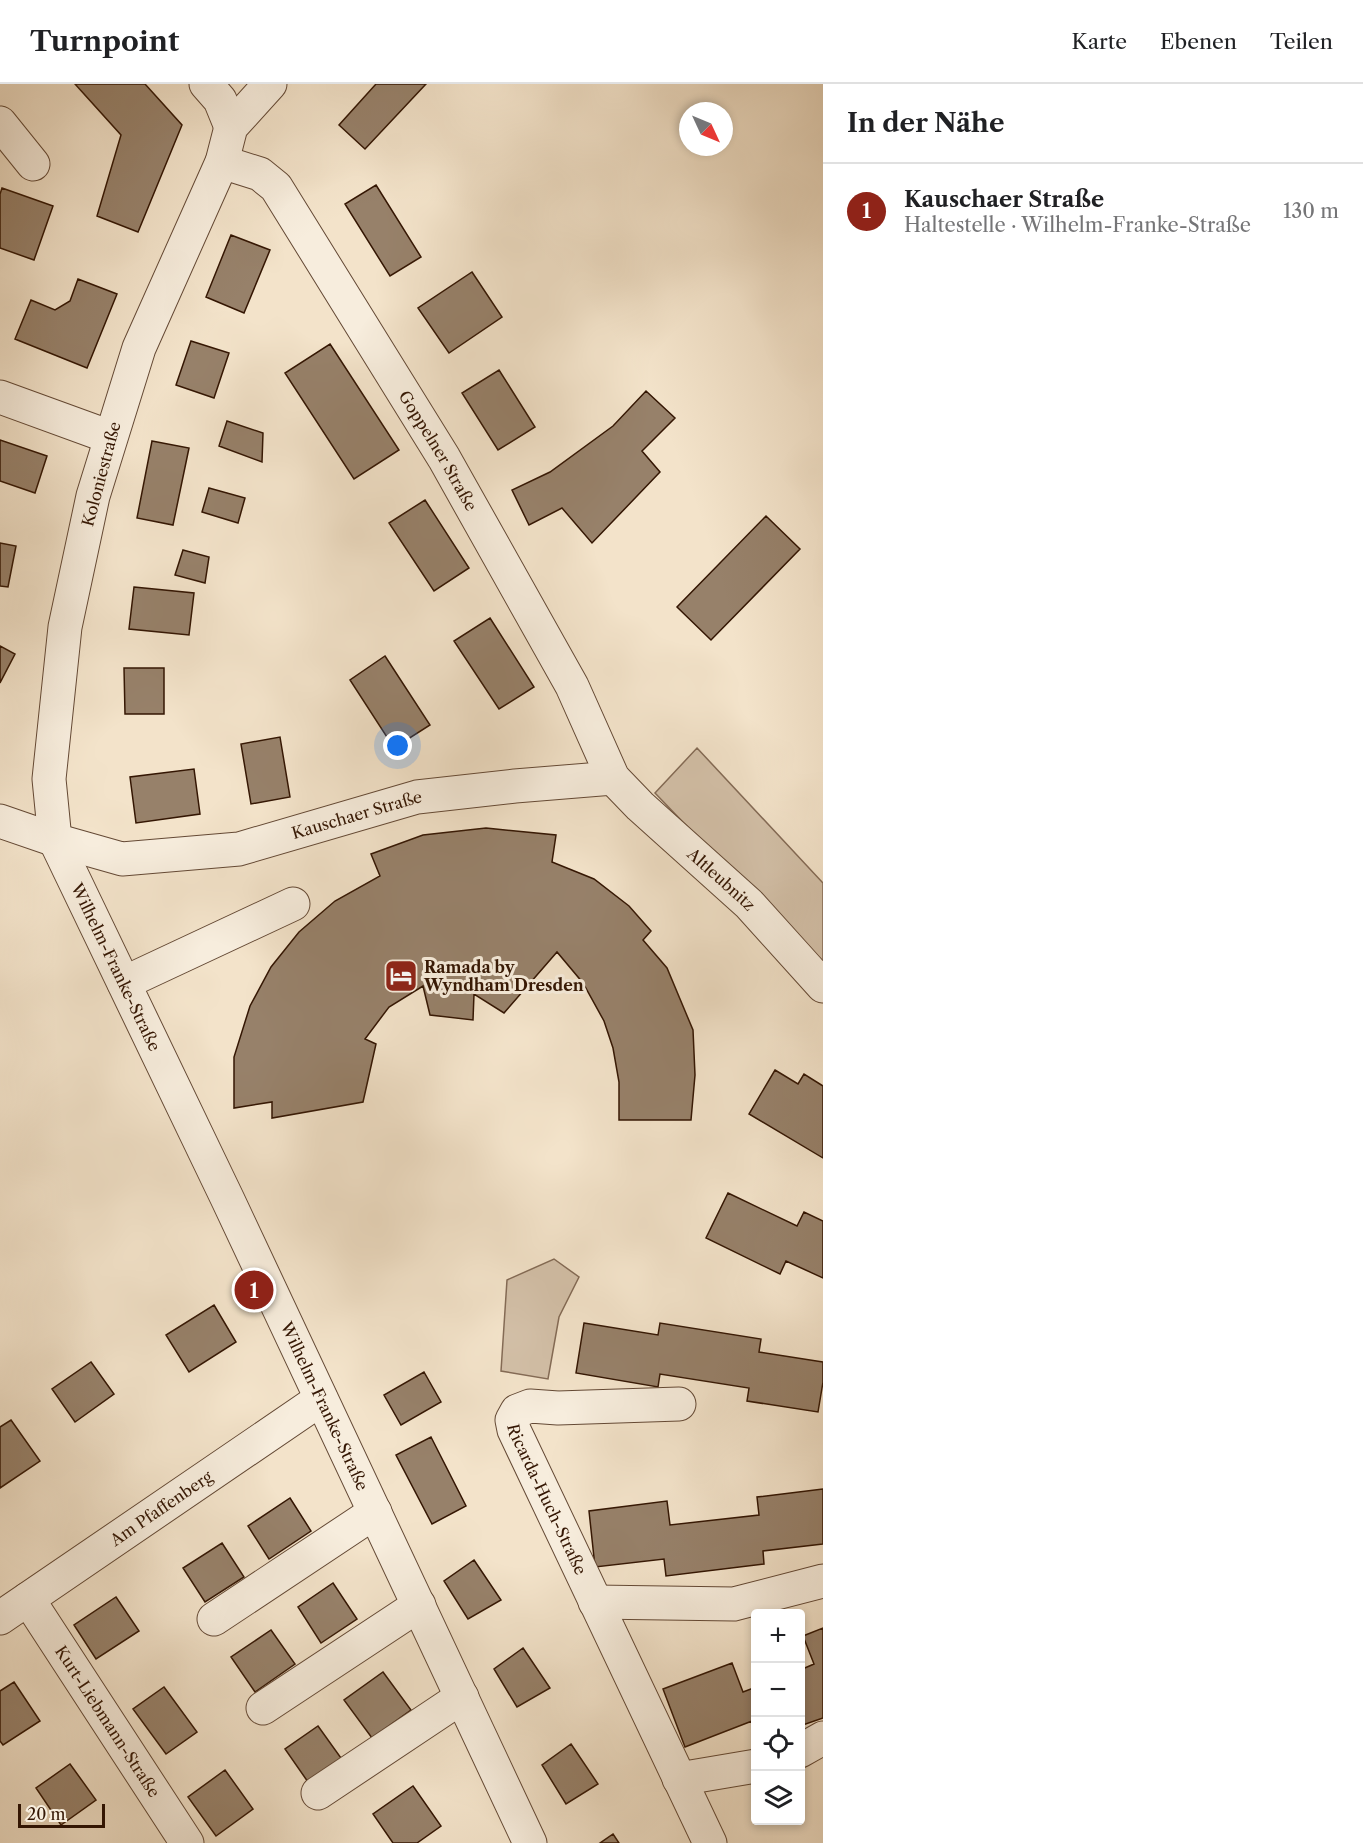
<!DOCTYPE html>
<html lang="de">
<head>
<meta charset="utf-8">
<style>
	:root { --surface:#fff; --page:#f6f6f6; --text:#202124; --muted:#757577; --line:#e0e0e0; --accent:#8f2418 }
	body { margin:0; font-family:"Libre Caslon Text",serif; background:var(--page); color:var(--text) }
	.controls { position:absolute; right:18px; bottom:18px; display:grid; overflow:hidden; border-radius:6px; box-shadow:0 3px 9px #0003 }
	.controls button { width:54px; height:54px; display:grid; place-items:center; padding:0; border:0; border-bottom:2px solid var(--line); background:var(--surface); color:var(--text); font:30px sans-serif }
	.compass { position:absolute; left:679px; top:18px; width:54px; height:54px; border-radius:50%; background:var(--surface); box-shadow:0 3px 9px #0003; rotate:134deg }
	.scale { position:absolute; left:18px; bottom:15px; width:87px; box-sizing:border-box; padding-left:6px; border:3px solid #341603; border-top:0; font-size:16px; line-height:21px; white-space:nowrap; color:#341603; -webkit-text-stroke:4px #f7eddd; paint-order:stroke }
	.you { position:absolute; left:398px; top:662px; width:21px; height:21px; margin:-15px; border:4px solid #fff; border-radius:50%; background:#1a73e8; box-shadow:0 0 0 9px #1a73e833 }
	.badge { display:grid; place-items:center; width:39px; height:39px; border-radius:50%; background:var(--accent); color:#fff; font-size:20px; font-weight:700 }
	.pin { position:absolute; translate:-50% -50%; border:3px solid #fff; box-shadow:0 2px 6px #0006 }
	.list { margin:0; padding:0; list-style:none }
	h2 { display:flex; justify-content:space-between; align-items:center; height:78px; margin:0; padding:0 24px; font-size:26px }
	h2 small { font-size:20px; font-weight:400; color:var(--muted) }
	.list li { display:grid; grid-template-columns:39px 1fr auto; gap:18px; align-items:center; box-sizing:border-box; height:96px; padding:0 24px; border-top:2px solid var(--line) }
	.list b { display:block; font-size:22px; white-space:nowrap }
	.list p { margin:0; font-size:20px; white-space:nowrap; color:var(--muted) }
	.list em { font-size:20px; font-style:normal; color:var(--muted) }
	.icon { flex:none; width:33px; height:33px; fill:none; stroke:currentColor; stroke-width:2; stroke-linecap:round; stroke-linejoin:round }
	.map { position:relative; flex:none; width:823px; height:1759px; overflow:hidden }
	header { display:flex; align-items:center; gap:36px; box-sizing:border-box; height:84px; padding:0 30px; background:var(--surface); border-bottom:2px solid var(--line) }
	header strong { font-size:28px }
	nav { display:flex; gap:33px; margin-inline-start:auto; font-size:21px }
	main { display:flex }
	aside { flex:1; background:var(--surface) }
	.map>svg:first-child { display:block }
	.green { fill:#d3c0a8; stroke:#846b56; stroke-width:1.5 }
	.building { fill:#97816a; stroke:#341603; stroke-width:1.5 }
	.lines { fill:none; stroke-linecap:round; stroke-linejoin:round }
	.minor-casing { stroke:#644935; stroke-width:35 }
	.minor { stroke:#f7eddd; stroke-width:33 }
	.labels { text-anchor:middle; dominant-baseline:central; stroke-width:6; stroke-linejoin:round; paint-order:stroke }
	.street-label { font-size:16px; fill:#341603; stroke:#f7eddd }
	.poi-label { font-size:16px; font-weight:bold; fill:#341603; stroke:#f7eddd; text-anchor:start }
</style>
</head>
<body>
<header>
<strong>Turnpoint</strong>
<nav><a>Karte</a><a>Ebenen</a><a>Teilen</a></nav>
</header>
<main>
<div class="map">
<svg width="823" height="1759" viewBox="0 0 823 1759">
	<rect width="100%" height="100%" fill="#f3e3ca"/>
	<filter id="stains"><feTurbulence type="fractalNoise" baseFrequency=".00333" numOctaves="4"/><feColorMatrix values="0 0 0 0 .2 0 0 0 0 .09 0 0 0 0 .02 0 0 0 .5 -.17"/></filter>
	<radialGradient id="worn" r=".72"><stop offset=".6" stop-color="#630" stop-opacity="0"/><stop offset="1" stop-color="#630" stop-opacity=".3"/></radialGradient>
	<!-- green -->
	<path class="green" d="M 697,664 L 823,799 L 823,884 L 655,709 Z
		M 554,1175 L 579,1193 L 559,1233 L 548,1295 L 501,1287 L 507,1196 Z"/>
	<!-- building -->
	<path class="building" d="M 75,0 L 145,0 L 182,41 L 138,148 L 97,132 L 121,51 Z
		M 376,0 L 426,0 L 365,65 L 339,41 Z
		M 376,101 L 421,173 L 390,192 L 345,120 Z
		M 2,104 L 53,122 L 34,176 L 0,164 L 0,110 Z
		M 231,151 L 270,166 L 244,229 L 206,213 Z
		M 472,188 L 502,233 L 449,269 L 418,224 Z
		M 78,195 L 117,210 L 87,284 L 15,255 L 31,216 L 55,226 L 70,217 Z
		M 191,257 L 229,269 L 214,314 L 176,301 Z
		M 330,260 L 399,366 L 354,395 L 285,289 Z
		M 499,286 L 535,343 L 498,366 L 462,309 Z
		M 646,307 L 675,334 L 642,367 L 660,388 L 592,459 L 562,424 L 529,441 L 512,406 L 550,388 L 613,342 Z
		M 227,337 L 263,349 L 262,378 L 219,362 Z
		M 0,356 L 47,372 L 35,409 L 0,397 Z
		M 152,357 L 189,364 L 173,441 L 137,434 Z
		M 209,404 L 245,414 L 238,439 L 202,428 Z
		M 425,416 L 469,484 L 434,507 L 389,439 Z
		M 766,432 L 800,465 L 711,556 L 677,523 Z
		M 0,459 L 16,462 L 8,503 L 0,502 Z
		M 183,466 L 209,473 L 205,499 L 175,491 Z
		M 134,503 L 194,509 L 189,551 L 129,545 Z
		M 490,534 L 534,603 L 499,625 L 454,557 Z
		M 0,562 L 15,570 L 0,599 Z
		M 385,572 L 430,641 L 394,664 L 350,596 Z
		M 124,584 L 164,584 L 164,630 L 125,630 Z
		M 280,653 L 290,713 L 251,720 L 241,660 Z
		M 194,685 L 200,730 L 136,739 L 130,693 Z
		M 486,744 L 556,751 L 552,778 L 594,795 L 629,822 L 651,847 L 643,856 L 667,884 L 693,946 L 695,991 L 691,1036 L 619,1036 L 619,998 L 613,964 L 604,937 L 583,899 L 557,868 L 504,929 L 474,910 L 473,936 L 430,931 L 423,902 L 389,923 L 365,955 L 376,960 L 363,1018 L 272,1034 L 272,1018 L 234,1024 L 234,973 L 250,922 L 271,883 L 299,848 L 335,817 L 380,792 L 371,770 L 423,751 Z
		M 775,986 L 798,1000 L 804,990 L 823,1002 L 823,1074 L 749,1030 Z
		M 728,1109 L 797,1142 L 804,1128 L 823,1137 L 823,1194 L 786,1177 L 780,1190 L 706,1154 Z
		M 214,1221 L 236,1258 L 189,1288 L 166,1251 Z
		M 584,1239 L 658,1251 L 660,1239 L 761,1255 L 759,1268 L 823,1278 L 823,1298 L 818,1328 L 747,1317 L 749,1304 L 660,1290 L 658,1303 L 576,1289 Z
		M 91,1278 L 114,1310 L 75,1338 L 52,1305 Z
		M 424,1288 L 441,1318 L 401,1341 L 384,1311 Z
		M 11,1336 L 40,1377 L 0,1404 L 0,1343 Z
		M 431,1353 L 466,1422 L 432,1440 L 396,1371 Z
		M 823,1405 L 823,1460 L 763,1467 L 764,1480 L 666,1492 L 664,1475 L 595,1483 L 589,1427 L 667,1417 L 670,1441 L 759,1431 L 757,1413 Z
		M 290,1414 L 311,1447 L 269,1475 L 248,1442 Z
		M 222,1459 L 244,1493 L 205,1518 L 183,1484 Z
		M 474,1476 L 501,1516 L 468,1535 L 444,1497 Z
		M 333,1499 L 357,1535 L 321,1559 L 298,1523 Z
		M 116,1513 L 139,1547 L 96,1575 L 74,1541 Z
		M 823,1544 L 823,1634 L 800,1642 L 800,1586 L 814,1580 L 803,1552 Z
		M 271,1546 L 295,1580 L 255,1608 L 231,1573 Z
		M 523,1564 L 550,1604 L 517,1623 L 494,1585 Z
		M 732,1579 L 743,1608 L 756,1603 L 756,1647 L 752,1637 L 685,1663 L 663,1605 Z
		M 383,1588 L 411,1626 L 372,1654 L 344,1616 Z
		M 14,1598 L 40,1637 L 3,1661 L 0,1657 L 0,1607 Z
		M 164,1603 L 197,1648 L 166,1670 L 133,1625 Z
		M 318,1642 L 341,1674 L 308,1698 L 285,1665 Z
		M 571,1660 L 598,1700 L 566,1720 L 542,1681 Z
		M 70,1680 L 96,1716 L 61,1741 L 36,1704 Z
		M 225,1686 L 253,1725 L 216,1752 L 188,1713 Z
		M 413,1702 L 441,1742 L 417,1759 L 393,1759 L 373,1730 Z
		M 613,1750 L 619,1759 L 600,1759 Z"/>
	<g class="lines">
		<!-- minor casing -->
		<g class="minor-casing">
			<g id="minor">
				<path d="M 206,0 L 220,16 L 231,43"/>
				<path id="s1" d="M 270,0 L 231,43 L 222,78 L 139,264 L 93,412 L 65,543 L 49,695 L 55,756 L 228,1116 L 530,1759"/>
				<path d="M 0,39 L 33,80"/>
				<path id="s2" d="M 222,78 L 260,90 L 276,103 L 444,374 L 572,602 L 613,694 L 640,722 L 749,820 L 823,902"/>
				<path d="M 0,313 L 110,353"/>
				<path id="s3" d="M 0,737 L 55,756 L 122,775 L 239,765 L 417,713 L 515,702 L 613,694"/>
				<path d="M 124,899 L 293,820"/>
				<path id="s4" d="M 679,1320 L 558,1324 L 530,1322 L 517,1327 L 512,1336 L 514,1346 L 710,1759"/>
				<path id="s5" d="M 28,1515 L 187,1759"/>
				<path d="M 595,1518 L 734,1520 L 823,1497"/>
				<path id="s6" d="M 0,1534 L 321,1315"/>
				<path d="M 214,1535 L 375,1428"/>
				<path d="M 263,1624 L 419,1521"/>
				<path d="M 800,1667 L 823,1654"/>
				<path d="M 679,1695 L 756,1682"/>
				<path d="M 318,1709 L 462,1613"/>
			</g>
		</g>
		<!-- minor -->
		<use href="#minor" class="minor"/>
	</g>
	<!-- icons -->
	<defs>
		<g id="hotel-square" transform="scale(1.725)"><rect x="-9" y="-9" width="18" height="18" rx="4" fill="#8f2418" stroke="#f7eddd"/><path d="M-6-4.5h1.5V1H6V5H4.5V3h-9V5H-6ZM-4 0a1.8 1.8 0 1 1 3.6 0ZM.5 0V-2.5h3Q6-2.5 6 0Z" fill="#fff"/></g>
	</defs>
	<g fill-rule="evenodd">
		<use href="#hotel-square" x="401" y="892"/>
	</g>
	<g class="labels">
		<!-- street labels -->
		<g class="street-label">
			<text stroke="none"><textPath href="#s2" startOffset="370">Goppelner Straße</textPath></text>
			<text transform="translate(101 390) rotate(-75)">Koloniestraße</text>
			<text stroke="none"><textPath href="#s3" startOffset="368">Kauschaer Straße</textPath></text>
			<text stroke="none"><textPath href="#s2" startOffset="890">Altleubnitz</textPath></text>
			<text stroke="none"><textPath href="#s1" startOffset="942">Wilhelm-Franke-Straße</textPath></text>
			<text stroke="none"><textPath href="#s1" startOffset="1428">Wilhelm-Franke-Straße</textPath></text>
			<text stroke="none"><textPath href="#s4" startOffset="260">Ricarda-Huch-Straße</textPath></text>
			<text stroke="none"><textPath href="#s6" startOffset="195">Am Pfaffenberg</textPath></text>
			<text stroke="none"><textPath href="#s5" startOffset="146">Kurt-Liebmann-Straße</textPath></text>
		</g>
		<!-- poi labels -->
		<g class="poi-label">
			<text x="424" y="883">Ramada by<tspan x="424" dy="18">Wyndham Dresden</tspan></text>
		</g>
	</g>
	<rect width="100%" height="100%" filter="url(#stains)"/>
	<rect width="100%" height="100%" fill="url(#worn)"/>
</svg>
<div class="controls">
<button>+</button>
<button>−</button>
<button><svg class="icon" aria-label="locate" viewBox="0 0 24 24"><circle cx="12" cy="12" r="6"/><path d="M12 2v4M12 18v4M2 12h4M18 12h4"/></svg></button>
<button><svg class="icon" aria-label="layers" viewBox="0 0 24 24"><path d="M12 4l9 5-9 5-9-5zM3 14l9 5 9-5"/></svg></button>
</div>
<svg class="compass" viewBox="-18 -18 36 36"><path d="M0-13l5 13h-10z" fill="#e53935"/><path d="M0 13l5-13h-10z" fill="#757577"/></svg>
<div class="scale">20 m</div>
<div class="you"></div>
<div class="pin badge" style="left:254px;top:1206px">1</div>
</div>
<aside>
<h2>In der Nähe<small></small></h2>
<ul class="list">
<li><span class="badge">1</span><div><b>Kauschaer Straße</b><p>Haltestelle · Wilhelm-Franke-Straße</p></div><em>130 m</em></li>
</ul>
</aside>
</main>
</body>
</html>
